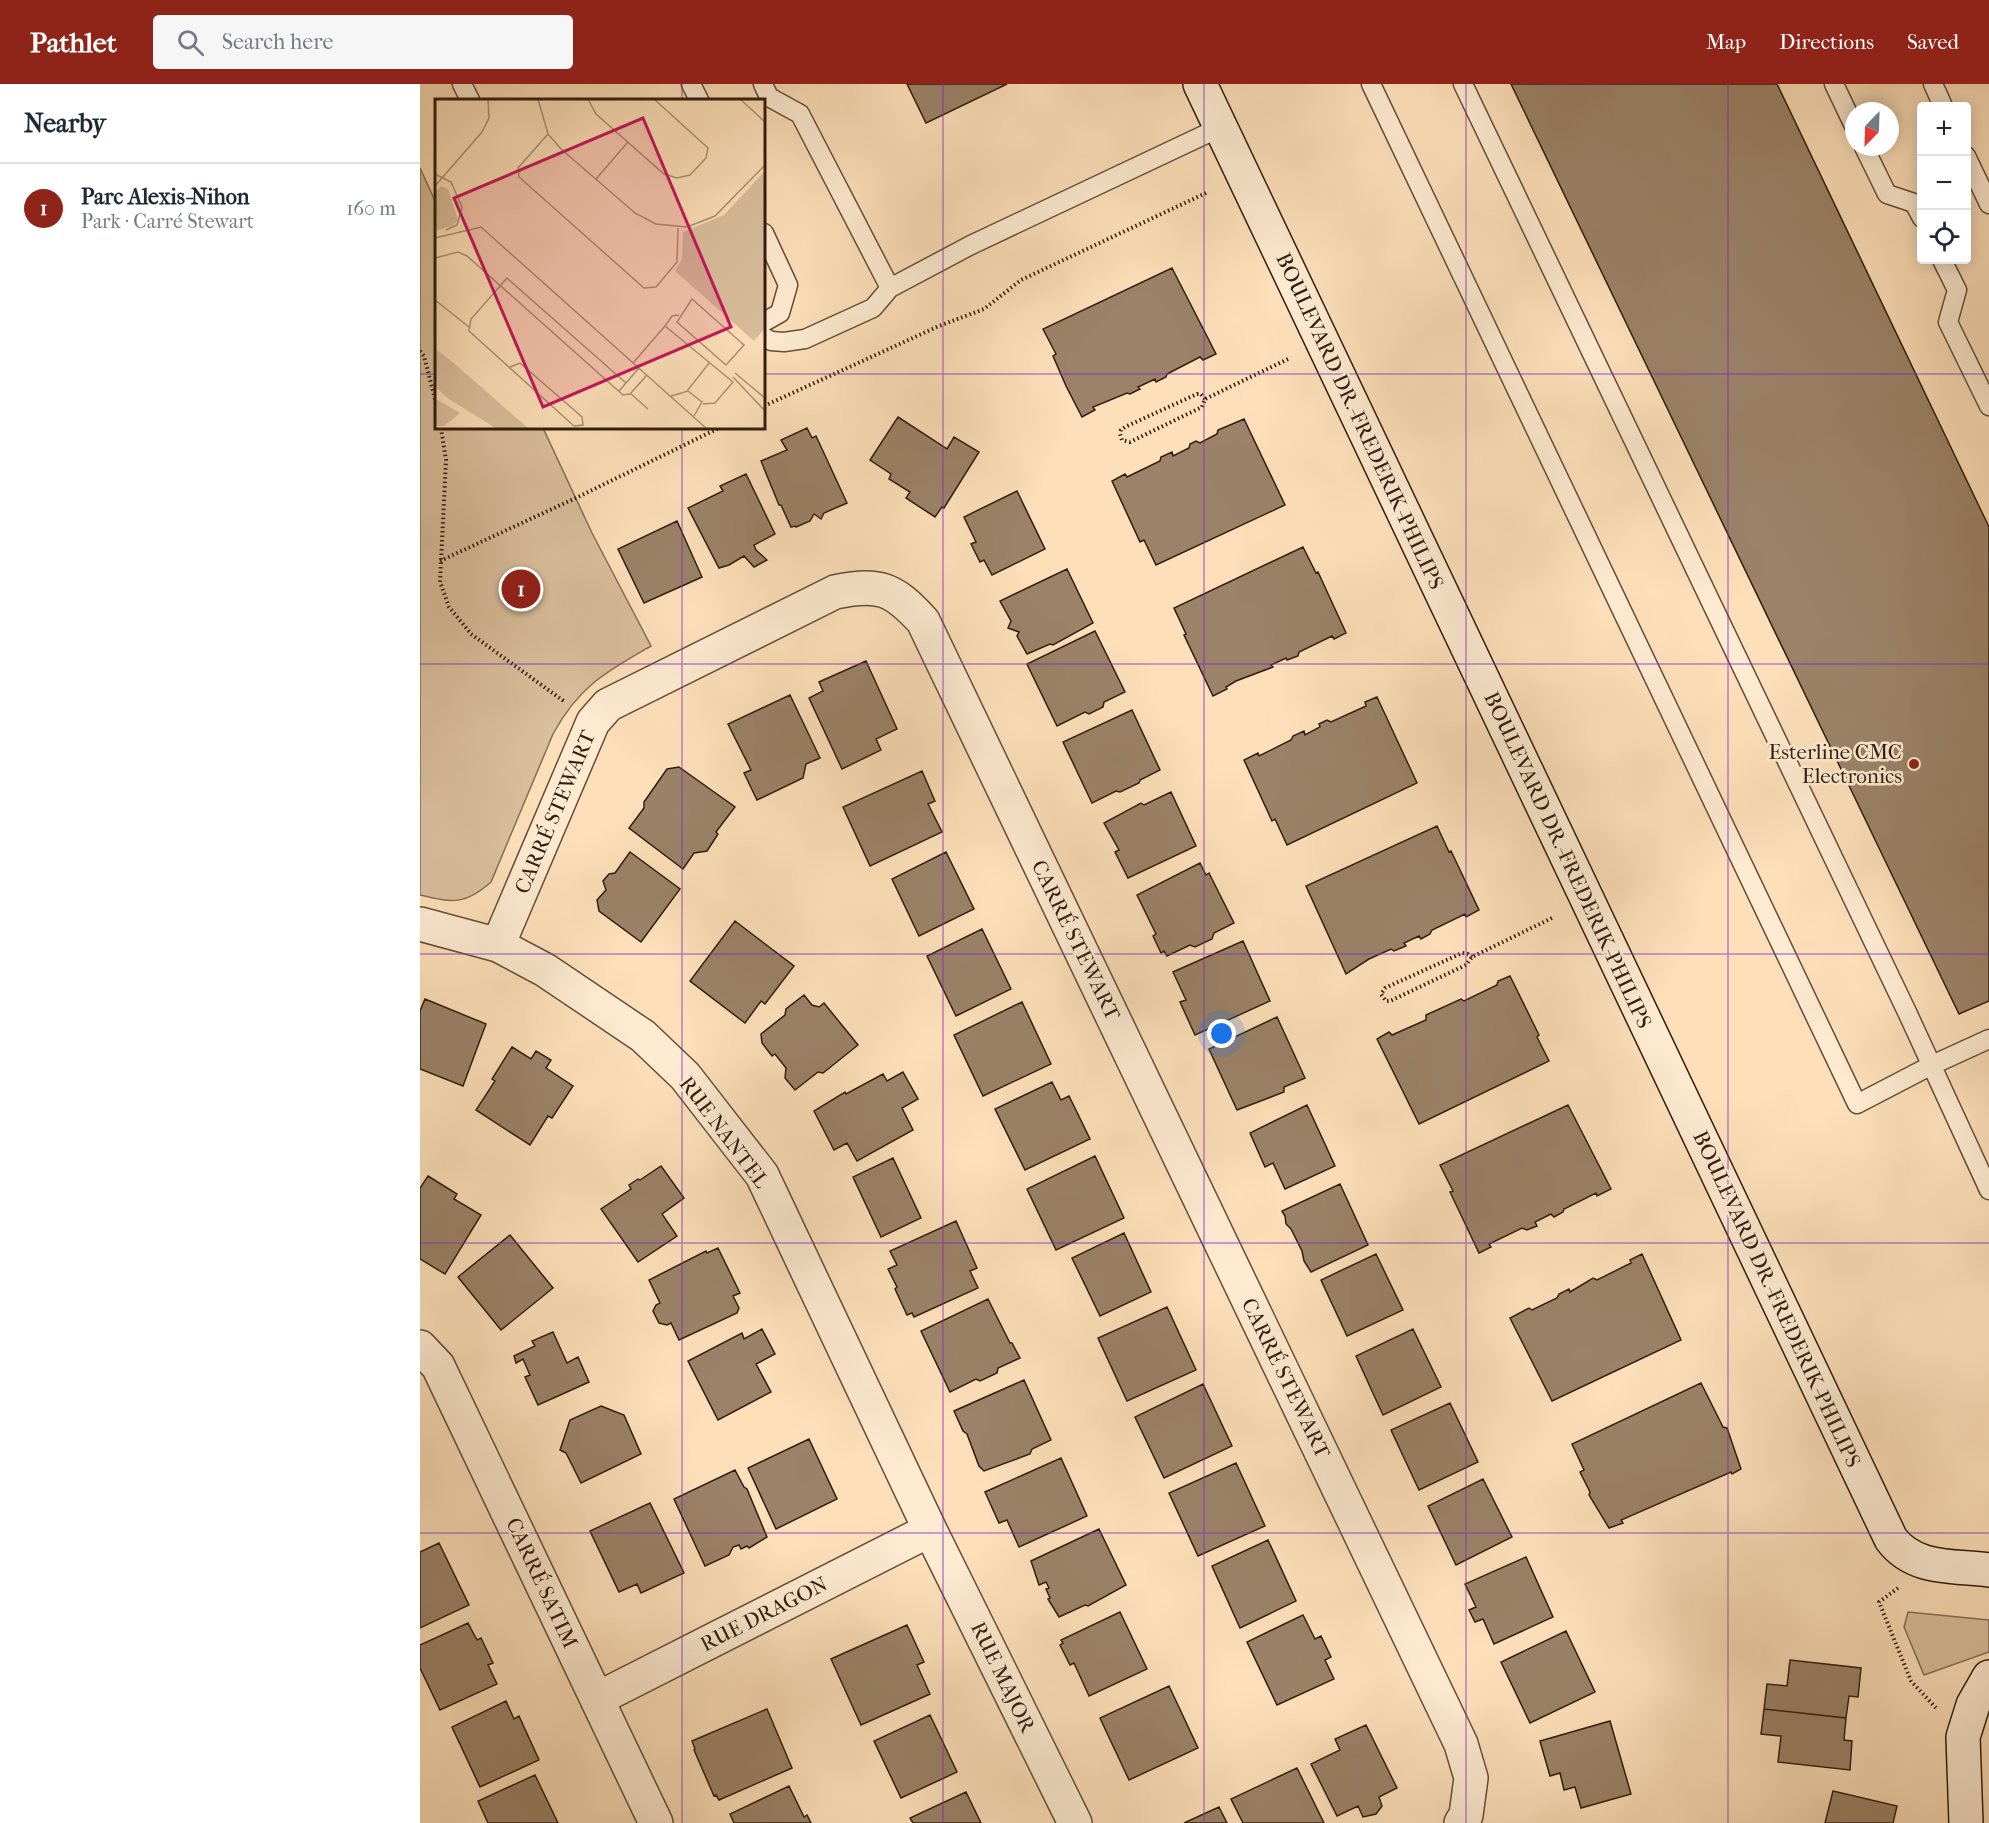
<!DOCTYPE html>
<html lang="en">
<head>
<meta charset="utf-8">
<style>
	:root { --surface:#fff; --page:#f6f6f7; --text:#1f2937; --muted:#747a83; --line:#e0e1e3; --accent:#8f2418 }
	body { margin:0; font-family:"IM FELL French Canon",serif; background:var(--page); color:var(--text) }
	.controls { position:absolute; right:18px; top:18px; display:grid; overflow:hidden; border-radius:6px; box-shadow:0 3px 15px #0003 }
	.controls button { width:54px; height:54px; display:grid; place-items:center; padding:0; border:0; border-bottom:2px solid var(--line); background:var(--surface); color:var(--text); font:30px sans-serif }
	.compass { position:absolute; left:1425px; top:18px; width:54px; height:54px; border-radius:50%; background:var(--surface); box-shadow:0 3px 15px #0003; rotate:203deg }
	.you { position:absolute; left:802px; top:950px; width:21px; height:21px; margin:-15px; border:4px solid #fff; border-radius:50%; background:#1a73e8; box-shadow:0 0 0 9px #1a73e833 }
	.badge { display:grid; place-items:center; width:39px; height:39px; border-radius:50%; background:var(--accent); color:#fff; font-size:20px; font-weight:700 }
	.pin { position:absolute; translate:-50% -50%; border:3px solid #fff; box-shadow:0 2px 6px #0006 }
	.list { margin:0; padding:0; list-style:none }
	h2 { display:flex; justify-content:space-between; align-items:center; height:78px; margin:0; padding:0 24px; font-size:26px }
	h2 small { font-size:20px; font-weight:400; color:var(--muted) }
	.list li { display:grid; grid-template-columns:39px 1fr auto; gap:18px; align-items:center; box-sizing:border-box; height:90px; padding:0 24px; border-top:2px solid var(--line) }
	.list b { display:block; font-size:22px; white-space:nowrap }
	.list p { margin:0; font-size:20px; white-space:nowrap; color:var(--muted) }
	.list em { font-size:20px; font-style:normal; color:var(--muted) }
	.icon { flex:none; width:33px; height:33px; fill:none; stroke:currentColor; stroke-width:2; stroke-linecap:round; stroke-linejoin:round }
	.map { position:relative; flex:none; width:1569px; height:1739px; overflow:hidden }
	header { display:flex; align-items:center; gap:36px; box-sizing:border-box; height:84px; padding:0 30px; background:var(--accent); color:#fff }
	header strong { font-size:28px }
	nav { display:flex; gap:33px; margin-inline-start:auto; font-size:21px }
	.search { width:420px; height:54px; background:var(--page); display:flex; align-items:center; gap:15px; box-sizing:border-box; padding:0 21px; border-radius:6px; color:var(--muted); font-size:22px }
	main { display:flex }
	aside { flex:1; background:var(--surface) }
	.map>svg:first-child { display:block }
	.green { fill:#dabf9d; stroke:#866e56; stroke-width:1.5 }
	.building { fill:#9b8268; stroke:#311c0f; stroke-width:1.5 }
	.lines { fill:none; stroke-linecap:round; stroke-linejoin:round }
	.lane-casing { stroke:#644d3a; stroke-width:21 }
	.street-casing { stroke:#644d3a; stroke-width:36 }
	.secondary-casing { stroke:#311c0f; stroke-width:36 }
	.path { stroke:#311c0f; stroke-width:4; stroke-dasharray:1.5 3; stroke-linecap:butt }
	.lane { stroke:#feebd2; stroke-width:18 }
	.street { stroke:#feebd2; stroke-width:33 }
	.secondary { stroke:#feebd2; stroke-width:33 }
	.grid { fill:none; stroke:#7b2cbf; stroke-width:1.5; stroke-opacity:0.55 }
	.poi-dot { fill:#8f2418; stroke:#feebd2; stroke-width:2 }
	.labels { text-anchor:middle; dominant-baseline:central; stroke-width:5; stroke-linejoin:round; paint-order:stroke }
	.street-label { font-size:21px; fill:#311c0f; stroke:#feebd2 }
	.poi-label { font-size:21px; fill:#311c0f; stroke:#feebd2; text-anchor:end }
	.inset-road { fill:none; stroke:#ab9276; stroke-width:1.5 }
	.view { fill:#c2185b; fill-opacity:0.15; stroke:#c2185b; stroke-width:3 }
	.inset-edge { fill:none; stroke:#311c0f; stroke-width:3 }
</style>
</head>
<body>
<header>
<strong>Pathlet</strong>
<div class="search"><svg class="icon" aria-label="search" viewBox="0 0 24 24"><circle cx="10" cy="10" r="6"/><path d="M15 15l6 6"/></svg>Search here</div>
<nav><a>Map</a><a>Directions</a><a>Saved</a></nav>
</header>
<main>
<aside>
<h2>Nearby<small></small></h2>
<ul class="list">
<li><span class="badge">1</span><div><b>Parc Alexis-Nihon</b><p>Park · Carré Stewart</p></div><em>160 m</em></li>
</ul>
</aside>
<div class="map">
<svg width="1569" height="1739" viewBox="0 0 1569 1739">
	<rect width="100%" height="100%" fill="#fde0ba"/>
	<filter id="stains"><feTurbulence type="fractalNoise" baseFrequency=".00333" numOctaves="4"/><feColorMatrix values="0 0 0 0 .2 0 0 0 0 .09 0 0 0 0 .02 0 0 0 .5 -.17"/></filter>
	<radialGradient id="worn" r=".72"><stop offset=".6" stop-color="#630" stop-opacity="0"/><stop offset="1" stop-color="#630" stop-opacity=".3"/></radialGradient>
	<!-- green -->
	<path class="green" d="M 0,84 L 16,119 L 16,344 L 123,344 L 172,449 L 231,562 C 186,588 159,602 133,650 L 71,798 C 45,821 33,819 0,811 Z
		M 1488,1528 L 1569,1536 L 1569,1568 L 1504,1591 L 1484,1543 Z"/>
	<!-- building -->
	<path class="building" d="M 487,0 L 587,0 L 506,39 Z
		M 1091,0 L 1357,0 L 1569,443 L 1569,917 L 1539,930 Z
		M 752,184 L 796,270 L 783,276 L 780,273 L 747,290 L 746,293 L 736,298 L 735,295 L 718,303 L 720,305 L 710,310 L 707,309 L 673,323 L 675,326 L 662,333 L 646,302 L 633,272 L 636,270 L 623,245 Z
		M 478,333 L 527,365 L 534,353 L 559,368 L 524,424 L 522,423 L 515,433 L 486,414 L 490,408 L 469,395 L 471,390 L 450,376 Z
		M 824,335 L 865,421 L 736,481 L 724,456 L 720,458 L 692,397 L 705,390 L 707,393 L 740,377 L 741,373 L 752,368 L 753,372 L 769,364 L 770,360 L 776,357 L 780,359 L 797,350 L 798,346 Z
		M 387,344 L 392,354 L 396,352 L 427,419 L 404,429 L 401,435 L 394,430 L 390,437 L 376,443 L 375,442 L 371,443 L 361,421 L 359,421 L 341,377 L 367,366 L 361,356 Z
		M 326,390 L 355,450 L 334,461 L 336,466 L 347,476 L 334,483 L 324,472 L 309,481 L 299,484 L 268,424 L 303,407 L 300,402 Z
		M 597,407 L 625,465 L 572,491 L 564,476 L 560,478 L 551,460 L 556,458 L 544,433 Z
		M 257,437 L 282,493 L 224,519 L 198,465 Z
		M 883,463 L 896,489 L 898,488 L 926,549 L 914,555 L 912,552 L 879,568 L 878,572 L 867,576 L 866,574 L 851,581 L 853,583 L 816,597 L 806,603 L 807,605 L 793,612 L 764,551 L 766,550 L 754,524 Z
		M 647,485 L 673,539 L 633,561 L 630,560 L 607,570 L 597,552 L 599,548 L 588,544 L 591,537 L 580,517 Z
		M 675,547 L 705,608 L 684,618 L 683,623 L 669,630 L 665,628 L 637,642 L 607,580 Z
		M 446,577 L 477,645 L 456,655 L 461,666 L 422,685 L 389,614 L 403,607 L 399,598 Z
		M 370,611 L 400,674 L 386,680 L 383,694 L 337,716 L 324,689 L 331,686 L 308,640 Z
		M 957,613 L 997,699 L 867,761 L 855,735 L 852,737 L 824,676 L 838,669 L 839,672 L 871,656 L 873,652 L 884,647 L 885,651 L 900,643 L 899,640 L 907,636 L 911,638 L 946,622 L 945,618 Z
		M 712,626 L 740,686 L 720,696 L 719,699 L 700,708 L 696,707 L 672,719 L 643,658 Z
		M 259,683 L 315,723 L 296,748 L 298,750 L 287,767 L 274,769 L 263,785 L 209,744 L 224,724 L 224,718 L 247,685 Z
		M 502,687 L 515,717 L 508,720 L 522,748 L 450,782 L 423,723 Z
		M 751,708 L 776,762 L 708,794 L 695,768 L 699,766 L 684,739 L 721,719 L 724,721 Z
		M 1017,742 L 1029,768 L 1031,767 L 1059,826 L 1046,833 L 1045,830 L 1012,846 L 1010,850 L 1001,855 L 999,852 L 984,859 L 986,862 L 974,867 L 971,865 L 949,875 L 926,890 L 886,802 Z
		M 210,768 L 260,805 L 221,858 L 179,827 L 177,816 L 186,806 L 183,797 L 189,790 L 195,789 Z
		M 526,768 L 554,825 L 499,852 L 472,795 Z
		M 780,779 L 786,791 L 789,789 L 814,839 L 794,849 L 792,855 L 775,863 L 770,861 L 747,872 L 744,867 L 741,869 L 733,852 L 736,850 L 717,811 Z
		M 315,837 L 374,882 L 345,920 L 341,917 L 325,939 L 270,897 Z
		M 562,845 L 591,905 L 536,932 L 507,872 Z
		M 823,857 L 850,917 L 775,951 L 760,918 L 766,916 L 753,888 Z
		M 1090,892 L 1119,951 L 1117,953 L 1129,977 L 999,1040 L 957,955 L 969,948 L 972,951 L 1006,936 L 1006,931 L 1041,915 L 1044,917 L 1077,901 L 1078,897 Z
		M 384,911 L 392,921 L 399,923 L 404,919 L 438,961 L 403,989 L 398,988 L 375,1006 L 365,994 L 366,984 L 355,970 L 352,972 L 342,959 L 341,950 L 365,931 L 366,925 Z
		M 5,915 L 66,940 L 43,1002 L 0,985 L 0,927 Z
		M 602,918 L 631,980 L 563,1012 L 534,951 Z
		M 857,933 L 885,994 L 864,1003 L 864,1008 L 817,1026 L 789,965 Z
		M 92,963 L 111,975 L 116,967 L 131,976 L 126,984 L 153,1002 L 132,1034 L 128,1032 L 110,1061 L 56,1026 L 75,997 L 72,995 Z
		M 483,988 L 498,1015 L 482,1024 L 493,1046 L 437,1077 L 427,1059 L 414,1066 L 394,1027 L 425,1008 L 426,1010 L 463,990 L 467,997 Z
		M 632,998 L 641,1016 L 649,1012 L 670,1055 L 605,1086 L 575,1025 Z
		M 887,1021 L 915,1082 L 865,1105 L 853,1079 L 845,1083 L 830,1049 Z
		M 1148,1021 L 1191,1105 L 1177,1112 L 1176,1109 L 1144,1125 L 1143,1128 L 1134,1133 L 1131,1130 L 1115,1138 L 1117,1142 L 1107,1146 L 1102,1144 L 1069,1160 L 1071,1163 L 1059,1169 L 1030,1108 L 1033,1107 L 1020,1081 Z
		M 675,1072 L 704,1134 L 636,1166 L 607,1105 Z
		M 473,1074 L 501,1134 L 461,1153 L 433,1093 Z
		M 241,1082 L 264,1114 L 242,1130 L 257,1152 L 218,1178 L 181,1125 L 211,1105 L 209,1101 L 218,1095 L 220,1096 Z
		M 8,1092 L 37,1110 L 34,1115 L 61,1131 L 25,1190 L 0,1175 L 0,1104 Z
		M 920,1100 L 948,1161 L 891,1188 L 884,1177 L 882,1167 L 871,1145 L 866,1140 L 865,1132 L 862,1127 Z
		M 536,1137 L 557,1184 L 550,1187 L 558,1204 L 494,1233 L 492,1229 L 487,1231 L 475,1205 L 477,1203 L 468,1185 L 477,1181 L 470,1167 Z
		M 704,1149 L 731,1208 L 680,1232 L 652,1174 Z
		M 90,1151 L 133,1204 L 81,1246 L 38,1193 Z
		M 298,1164 L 320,1209 L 313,1212 L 319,1224 L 317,1229 L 259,1256 L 251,1239 L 247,1241 L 239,1239 L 233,1227 L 236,1221 L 240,1219 L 229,1196 L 286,1167 L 287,1169 Z
		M 956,1170 L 983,1226 L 927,1252 L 901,1196 Z
		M 1222,1170 L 1261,1256 L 1132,1317 L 1090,1234 L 1109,1224 L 1112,1226 L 1137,1214 L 1139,1210 L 1149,1205 L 1150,1208 L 1173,1194 L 1177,1196 L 1211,1179 L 1210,1176 Z
		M 568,1215 L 590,1259 L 592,1259 L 600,1274 L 578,1284 L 577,1289 L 560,1297 L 556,1295 L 530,1308 L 501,1247 Z
		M 747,1223 L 776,1286 L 707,1317 L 678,1254 Z
		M 342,1245 L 355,1270 L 336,1280 L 351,1308 L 298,1336 L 268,1277 L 322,1249 L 324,1255 Z
		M 993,1245 L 1021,1303 L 963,1331 L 936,1272 Z
		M 133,1248 L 147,1279 L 158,1273 L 169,1298 L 118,1321 L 105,1293 L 110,1291 L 103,1275 L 96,1279 L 94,1272 L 115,1262 L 112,1257 Z
		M 604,1296 L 631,1356 L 612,1365 L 610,1370 L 564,1387 L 559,1382 L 547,1350 L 543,1347 L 534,1327 Z
		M 1281,1299 L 1303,1343 L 1307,1344 L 1321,1385 L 1312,1390 L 1311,1388 L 1201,1436 L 1203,1439 L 1189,1444 L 1169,1411 L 1170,1408 L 1160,1388 L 1164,1386 L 1152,1360 Z
		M 783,1300 L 812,1362 L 744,1394 L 715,1333 Z
		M 1030,1319 L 1058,1378 L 999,1406 L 971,1346 Z
		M 181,1322 L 204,1331 L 221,1370 L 161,1399 L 146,1369 L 140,1366 L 150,1336 Z
		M 389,1355 L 417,1415 L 356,1445 L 328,1384 Z
		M 641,1374 L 667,1432 L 599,1463 L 587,1436 L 579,1439 L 565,1408 Z
		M 816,1379 L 845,1442 L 778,1472 L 749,1409 Z
		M 315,1386 L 324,1403 L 327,1405 L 347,1453 L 329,1464 L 327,1462 L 321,1465 L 319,1461 L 313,1463 L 309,1471 L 285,1482 L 254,1415 Z
		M 1063,1395 L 1092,1453 L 1036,1481 L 1008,1422 Z
		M 230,1419 L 264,1489 L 221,1509 L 217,1500 L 199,1508 L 170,1447 Z
		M 679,1445 L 706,1501 L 668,1522 L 665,1521 L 639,1533 L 628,1515 L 630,1514 L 626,1505 L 629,1504 L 626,1498 L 619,1501 L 611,1477 Z
		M 848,1456 L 876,1517 L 820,1544 L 792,1482 Z
		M 19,1459 L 49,1521 L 0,1544 L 0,1468 Z
		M 1106,1473 L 1133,1533 L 1074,1560 L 1063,1535 L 1055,1538 L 1049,1526 L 1056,1523 L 1045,1500 Z
		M 700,1528 L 727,1585 L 669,1612 L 654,1579 L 650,1581 L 640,1561 L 643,1559 L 641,1556 Z
		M 883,1531 L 895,1555 L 901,1552 L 911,1573 L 905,1576 L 914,1595 L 857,1621 L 827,1558 Z
		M 48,1539 L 57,1556 L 61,1554 L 73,1579 L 68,1581 L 77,1600 L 20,1626 L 0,1584 L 0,1561 Z
		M 487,1541 L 504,1578 L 497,1581 L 510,1610 L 441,1641 L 411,1575 Z
		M 1146,1547 L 1175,1608 L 1110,1639 L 1081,1578 Z
		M 1370,1576 L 1441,1584 L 1438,1613 L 1429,1612 L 1426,1634 L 1344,1625 L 1347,1600 L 1367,1602 Z
		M 749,1602 L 778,1664 L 709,1696 L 680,1634 Z
		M 86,1617 L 94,1635 L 99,1632 L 119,1676 L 60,1703 L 32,1643 Z
		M 347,1625 L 372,1684 L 299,1716 L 296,1711 L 294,1712 L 274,1666 L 275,1665 L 272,1657 Z
		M 1344,1625 L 1426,1634 L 1424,1656 L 1432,1657 L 1430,1686 L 1358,1678 L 1361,1652 L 1341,1650 Z
		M 510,1631 L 537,1688 L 481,1714 L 454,1657 Z
		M 1190,1637 L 1211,1710 L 1161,1724 L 1155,1703 L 1144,1706 L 1140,1689 L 1130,1692 L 1120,1657 Z
		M 946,1641 L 977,1704 L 959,1713 L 962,1722 L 956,1730 L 943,1733 L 938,1722 L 917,1732 L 891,1680 L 920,1666 L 915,1655 Z
		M 877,1684 L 904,1739 L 823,1739 L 811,1715 Z
		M 115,1691 L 138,1739 L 68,1739 L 58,1717 Z
		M 369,1702 L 384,1733 L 387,1731 L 391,1739 L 314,1739 L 310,1730 Z
		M 1413,1707 L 1477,1722 L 1473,1739 L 1405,1739 Z
		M 546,1708 L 561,1739 L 493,1739 L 490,1734 Z
		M 799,1723 L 807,1739 L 764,1739 Z"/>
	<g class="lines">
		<!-- lane casing -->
		<g class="lane-casing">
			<path id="lane" d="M 42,0 L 50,16
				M 271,0 L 279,16
				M 343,0 L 349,13 L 380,30 L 470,204 L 551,161 L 801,43
				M 951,0 L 1437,1020 L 1510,982 L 1569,955
				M 1043,0 L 1487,928 L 1569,1106
				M 1414,0 L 1434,42
				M 1513,0 L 1523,22
				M 1444,63 L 1467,110 L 1494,119 L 1502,134
				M 1546,72 L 1569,120
				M 344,149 L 368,201 L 360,229 L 344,238
				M 1522,176 L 1537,206 L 1528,238 L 1569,322
				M 344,253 L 351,257 L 364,258 L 385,255 L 453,224 L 470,204"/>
		</g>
		<!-- street casing -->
		<g class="street-casing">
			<path id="street" d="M 0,840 L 78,861 L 125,886 L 223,952 L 265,992 L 342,1091 L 510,1446 L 655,1739
				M 78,861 L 173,638 L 188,621 L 415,508 C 459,499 473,504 503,537 L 1041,1660 L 1051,1694 L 1046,1731 L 1041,1739
				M 0,1263 L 18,1282 L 236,1739
				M 177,1615 L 510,1446"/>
		</g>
		<!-- secondary casing -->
		<g class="secondary-casing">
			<path id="secondary" d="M 780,0 L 1471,1455 C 1495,1487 1534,1481 1569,1486
				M 1546,1739 L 1543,1653 L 1553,1621 L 1569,1593"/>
		</g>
		<!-- path -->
		<path class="path" d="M 0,267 L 4,272 L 16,319
			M 785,315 L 781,310 L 777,310 L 705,343 L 701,346 L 700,350 L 702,356 L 710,358 L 782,323 L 785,315 L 868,275
			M 344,322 L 519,242 L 564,225 L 601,196 L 788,108
			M 21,344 L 26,376 L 20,498 L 29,523 L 51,550 L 145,618
			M 20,477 L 160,412 L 299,344
			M 1052,873 L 1048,870 L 1042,869 L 965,904 L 961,910 L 966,917 L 970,917 L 1046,881 L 1052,873 L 1132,834
			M 1478,1504 L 1459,1518 L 1491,1597 L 1516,1624"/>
		<!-- lane -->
		<use href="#lane" class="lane"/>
		<!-- street -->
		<use href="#street" class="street"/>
		<!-- secondary -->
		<use href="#secondary" class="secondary"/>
	</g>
	<!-- grid -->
	<path class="grid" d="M 262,0 L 262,16M 523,0 L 523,1739M 784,0 L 784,1739M 1046,0 L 1046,1739M 1308,0 L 1308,1739M 0,290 L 16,290M 344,290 L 1569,290M 262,344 L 262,1739M 0,580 L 1569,580M 0,870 L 1569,870M 0,1159 L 1569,1159M 0,1449 L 1569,1449"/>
	<!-- markers -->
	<circle class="poi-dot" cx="1494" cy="680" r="6"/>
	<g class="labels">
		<!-- street labels -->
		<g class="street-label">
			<text transform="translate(940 337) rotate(65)">BOULEVARD DR.-FREDERIK-PHILIPS</text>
			<text transform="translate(135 728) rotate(-67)">CARRÉ STEWART</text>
			<text transform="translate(1148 776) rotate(65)">BOULEVARD DR.-FREDERIK-PHILIPS</text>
			<text transform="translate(656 856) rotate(64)">CARRÉ STEWART</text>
			<text transform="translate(304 1048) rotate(53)">RUE NANTEL</text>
			<text transform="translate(1357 1215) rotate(65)">BOULEVARD DR.-FREDERIK-PHILIPS</text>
			<text transform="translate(866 1294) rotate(64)">CARRÉ STEWART</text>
			<text transform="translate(122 1499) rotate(65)">CARRÉ SATIM</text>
			<text transform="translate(344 1530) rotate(-27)">RUE DRAGON</text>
			<text transform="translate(583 1593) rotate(64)">RUE MAJOR</text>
		</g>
		<!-- poi labels -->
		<g class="poi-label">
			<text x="1482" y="668">Esterline CMC<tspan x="1482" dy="24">Electronics</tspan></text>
		</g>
	</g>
	<!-- overview -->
	<g transform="translate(15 15)">
		<rect width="330" height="330" fill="#fde0ba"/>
		<path d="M 330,72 L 330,229 L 319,242 L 240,172 L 247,160 L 248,133 L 289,116 ZM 6,87 L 13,90 L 23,121 L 17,127 L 0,132 L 0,94 ZM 0,249 L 21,266 L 94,330 L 62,330 L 14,300 L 0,288 ZM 0,300 L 3,301 L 25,314 L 9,327 L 0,327 Z" fill="#dabf9d"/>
		<path class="inset-road" d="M 103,0 L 113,35 L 126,50 L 200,114 L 221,125 L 252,128 L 280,117 L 330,66M 153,0 L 161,15 L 229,75 L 242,79 L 255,76 L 271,59 L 273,49 L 219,0M 305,0 L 330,23M 113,35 L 83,69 L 84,78 L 209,189 L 221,188 L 242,163 L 243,129M 0,75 L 16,83 L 27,108 L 22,126 L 11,131M 161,80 L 193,43M 0,87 L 47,33 L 54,19 L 53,0M 0,139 L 46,128 L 272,330M 0,159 L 23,153 L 32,157 L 188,296 L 195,295 L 212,276M 257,200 L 309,246 L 291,266 L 242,223 ZM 0,201 L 34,228M 230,227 L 237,217 L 244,216M 198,264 L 230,227 L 298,283 L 280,304 L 268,305M 75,268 L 85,264 L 147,318 L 148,326 L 139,327 L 34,232 L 36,220 L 72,179 L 191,284M 300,274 L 330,299M 298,278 L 330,312M 184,292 L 204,269M 252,292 L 275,263M 195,294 L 213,310M 236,297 L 253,292 L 267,303 L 259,317"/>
		<path class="view" d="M 208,19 L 296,228 L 108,308 L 19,99 Z"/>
		<rect width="330" height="330" class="inset-edge"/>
	</g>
	<rect width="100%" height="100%" filter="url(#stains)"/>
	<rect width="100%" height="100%" fill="url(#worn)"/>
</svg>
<div class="controls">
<button>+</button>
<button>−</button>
<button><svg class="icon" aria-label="locate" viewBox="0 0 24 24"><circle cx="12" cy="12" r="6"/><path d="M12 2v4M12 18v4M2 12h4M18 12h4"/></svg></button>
</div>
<svg class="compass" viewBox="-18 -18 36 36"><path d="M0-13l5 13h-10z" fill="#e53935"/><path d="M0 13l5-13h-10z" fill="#747a83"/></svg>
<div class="you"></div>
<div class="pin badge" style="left:101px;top:505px">1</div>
</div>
</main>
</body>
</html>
